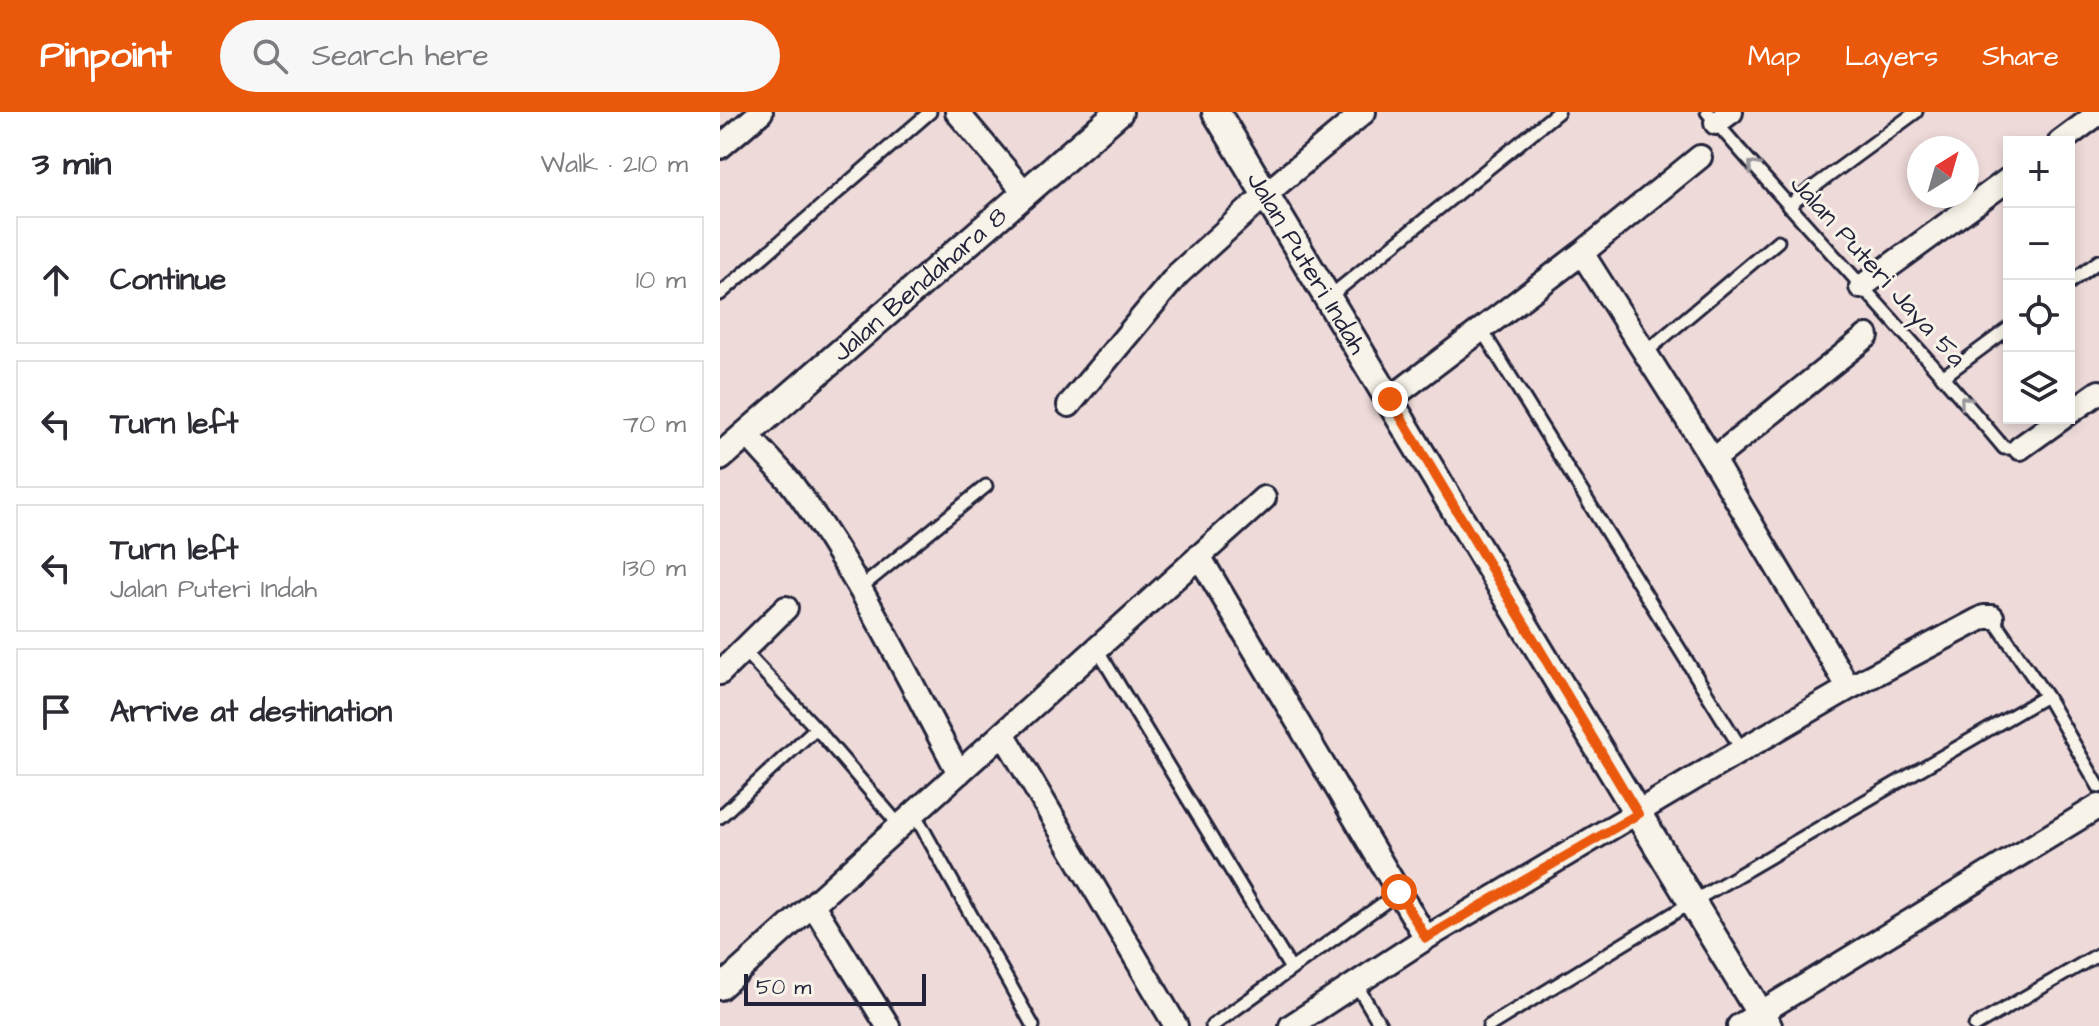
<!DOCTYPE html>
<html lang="en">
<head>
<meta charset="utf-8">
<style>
	:root { --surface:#fff; --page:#f7f7f7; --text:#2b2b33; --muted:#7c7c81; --line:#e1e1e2; --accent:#ea580c }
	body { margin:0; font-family:"Architects Daughter",sans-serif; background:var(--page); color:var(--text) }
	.controls { position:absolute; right:24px; top:24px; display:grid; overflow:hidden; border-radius:0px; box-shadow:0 4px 12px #0003 }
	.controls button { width:72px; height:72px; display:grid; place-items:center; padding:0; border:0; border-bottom:2px solid var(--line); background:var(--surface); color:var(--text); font:40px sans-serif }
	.compass { position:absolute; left:1187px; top:24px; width:72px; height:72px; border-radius:50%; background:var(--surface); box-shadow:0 4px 12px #0003; rotate:37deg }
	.scale { position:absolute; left:24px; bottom:20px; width:182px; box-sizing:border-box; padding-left:8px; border:4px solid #22223b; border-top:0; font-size:22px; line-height:28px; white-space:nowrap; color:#22223b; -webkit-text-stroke:6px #f7f3e8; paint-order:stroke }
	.stop { position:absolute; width:24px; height:24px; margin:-18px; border:6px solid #ea580c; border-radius:50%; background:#fff }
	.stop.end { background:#ea580c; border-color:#fff; box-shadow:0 2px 8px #0008 }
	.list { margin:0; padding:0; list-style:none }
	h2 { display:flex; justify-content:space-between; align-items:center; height:104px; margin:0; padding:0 32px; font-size:34px }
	h2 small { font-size:26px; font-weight:400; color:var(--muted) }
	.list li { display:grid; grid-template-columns:52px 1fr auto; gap:24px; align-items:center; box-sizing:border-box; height:128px; margin:0 16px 16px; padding:0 16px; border:2px solid var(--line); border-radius:0px }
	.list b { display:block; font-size:30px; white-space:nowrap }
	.list p { margin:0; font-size:26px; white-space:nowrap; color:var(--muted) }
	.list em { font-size:26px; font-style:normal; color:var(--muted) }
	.icon { flex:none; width:44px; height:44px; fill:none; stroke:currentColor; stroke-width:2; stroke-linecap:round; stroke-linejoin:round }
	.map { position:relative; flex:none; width:1379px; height:914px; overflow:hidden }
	header { display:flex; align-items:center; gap:48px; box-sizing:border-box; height:112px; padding:0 40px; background:var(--accent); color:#fff }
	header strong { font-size:38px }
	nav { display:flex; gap:44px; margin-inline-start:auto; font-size:28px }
	.search { width:560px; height:72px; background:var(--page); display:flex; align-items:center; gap:20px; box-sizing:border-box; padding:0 28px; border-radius:44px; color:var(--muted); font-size:30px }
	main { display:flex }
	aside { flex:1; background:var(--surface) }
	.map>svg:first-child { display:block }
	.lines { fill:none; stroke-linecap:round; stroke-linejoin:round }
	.service-casing { stroke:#22223b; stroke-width:17 }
	.minor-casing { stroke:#22223b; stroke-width:28 }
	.tertiary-casing { stroke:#22223b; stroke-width:32 }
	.service { stroke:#f7f3e8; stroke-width:11 }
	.minor { stroke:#f7f3e8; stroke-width:22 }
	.tertiary { stroke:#f7f3e8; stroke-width:26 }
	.oneway { stroke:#97959a }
	.route { stroke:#ea580c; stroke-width:10 }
	.labels { text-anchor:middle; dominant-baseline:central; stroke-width:6; stroke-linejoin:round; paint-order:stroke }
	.street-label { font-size:26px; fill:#22223b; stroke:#f7f3e8 }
</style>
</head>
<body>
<header>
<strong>Pinpoint</strong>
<div class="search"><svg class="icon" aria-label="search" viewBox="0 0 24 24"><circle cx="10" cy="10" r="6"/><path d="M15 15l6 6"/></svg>Search here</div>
<nav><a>Map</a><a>Layers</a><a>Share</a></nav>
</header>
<main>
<aside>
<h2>3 min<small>Walk · 210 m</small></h2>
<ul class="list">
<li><svg class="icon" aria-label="ahead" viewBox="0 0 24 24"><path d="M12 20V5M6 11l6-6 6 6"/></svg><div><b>Continue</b></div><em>10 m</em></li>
<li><svg class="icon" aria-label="left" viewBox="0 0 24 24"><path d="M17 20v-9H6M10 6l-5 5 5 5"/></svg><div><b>Turn left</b></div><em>70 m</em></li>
<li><svg class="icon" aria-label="left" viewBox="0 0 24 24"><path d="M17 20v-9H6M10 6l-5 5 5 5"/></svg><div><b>Turn left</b><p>Jalan Puteri Indah</p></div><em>130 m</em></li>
<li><svg class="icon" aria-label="arrive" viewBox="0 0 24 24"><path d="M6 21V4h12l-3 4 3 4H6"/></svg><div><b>Arrive at destination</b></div></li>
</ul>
</aside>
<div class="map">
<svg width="1379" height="914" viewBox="0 0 1379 914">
	<rect width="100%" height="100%" fill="#eedbd9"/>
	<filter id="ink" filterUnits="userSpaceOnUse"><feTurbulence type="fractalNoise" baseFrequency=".0125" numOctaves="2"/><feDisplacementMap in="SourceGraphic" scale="16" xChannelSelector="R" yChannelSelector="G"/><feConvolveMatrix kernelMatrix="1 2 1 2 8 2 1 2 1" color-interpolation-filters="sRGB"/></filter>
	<g filter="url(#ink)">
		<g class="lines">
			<!-- service casing -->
			<g class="service-casing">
				<path id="service" d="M 987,0 C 1084,114 1188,221 1284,336 L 1300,336
					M 1068,94 L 1196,0
					M 1349,171 L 1379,149
					M 0,182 L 210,0
					M 609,185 L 838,0
					M 761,217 L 1022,638
					M 926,240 L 1058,129
					M 1224,264 L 1289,216
					M 139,477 L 266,374
					M 1272,505 L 1326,584 L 1379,675
					M 377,537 L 571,857
					M 24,539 L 96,616 L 180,714
					M 194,701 L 313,914
					M 0,705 L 96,616
					M 636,872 L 661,914
					M 492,914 L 679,780
					M 769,914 L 972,790 L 1326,584
					M 1255,914 L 1379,842"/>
			</g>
			<!-- minor casing -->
			<g class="minor-casing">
				<path id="minor" d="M 237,0 L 306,82
					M 996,11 L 1011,0
					M 1340,30 L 1379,1
					M 0,35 L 41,0
					M 862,141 L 993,348 L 1129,576
					M 1141,175 L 1289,67
					M 670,287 L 862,141 L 980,45
					M 349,293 L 458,162 L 547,81 L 644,0
					M 1349,301 L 1379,280
					M 26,321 C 41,338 57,354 71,371 C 138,460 186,563 239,661
					M 1300,336 L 1342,306
					M 993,348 L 1147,224
					M 479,444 L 706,826
					M 0,561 L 66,496
					M 283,621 L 456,914
					M 93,793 L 168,914
					M 0,876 L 544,386
					M 571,914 L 706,826 L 1022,638 L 1129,576 L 1264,505 L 1272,505
					M 1019,914 L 1379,694"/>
			</g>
			<!-- tertiary casing -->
			<g class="tertiary-casing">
				<g id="tertiary">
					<path id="s1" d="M 496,0 L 918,702 L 1048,914"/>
					<path id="s2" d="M 0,345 L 399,0"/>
				</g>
			</g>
			<!-- service -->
			<use href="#service" class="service"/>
			<!-- minor -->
			<use href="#minor" class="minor"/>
			<!-- tertiary -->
			<use href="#tertiary" class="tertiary"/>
		</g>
		<!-- one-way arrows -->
		<defs><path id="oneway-chevron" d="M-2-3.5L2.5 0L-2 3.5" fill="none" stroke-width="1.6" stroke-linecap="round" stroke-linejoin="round" transform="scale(2)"/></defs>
		<g class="oneway">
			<use href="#oneway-chevron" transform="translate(1033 54) rotate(-131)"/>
			<use href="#oneway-chevron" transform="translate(1245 289) rotate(-130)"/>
		</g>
	</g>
	<g class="lines" filter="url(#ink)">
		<!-- route -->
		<path class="route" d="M 670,287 L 918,702 L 706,826 L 679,780"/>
	</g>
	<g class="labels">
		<!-- street labels -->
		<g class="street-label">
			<text stroke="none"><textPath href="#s1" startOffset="176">Jalan Puteri Indah</textPath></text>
			<text transform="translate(1158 159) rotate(48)">Jalan Puteri Jaya 5a</text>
			<text stroke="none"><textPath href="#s2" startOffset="264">Jalan Bendahara 8</textPath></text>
		</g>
	</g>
</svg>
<div class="controls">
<button>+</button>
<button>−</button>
<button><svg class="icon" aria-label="locate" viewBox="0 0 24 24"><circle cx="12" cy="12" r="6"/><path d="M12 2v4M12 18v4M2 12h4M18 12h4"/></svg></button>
<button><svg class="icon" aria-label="layers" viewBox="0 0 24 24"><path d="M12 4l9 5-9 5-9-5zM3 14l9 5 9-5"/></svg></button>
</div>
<svg class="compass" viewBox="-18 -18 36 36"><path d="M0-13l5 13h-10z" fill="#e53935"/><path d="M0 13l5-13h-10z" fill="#7c7c81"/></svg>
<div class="scale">50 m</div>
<div class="stop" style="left:679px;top:780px"></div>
<div class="stop end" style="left:670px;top:287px"></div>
</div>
</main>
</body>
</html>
